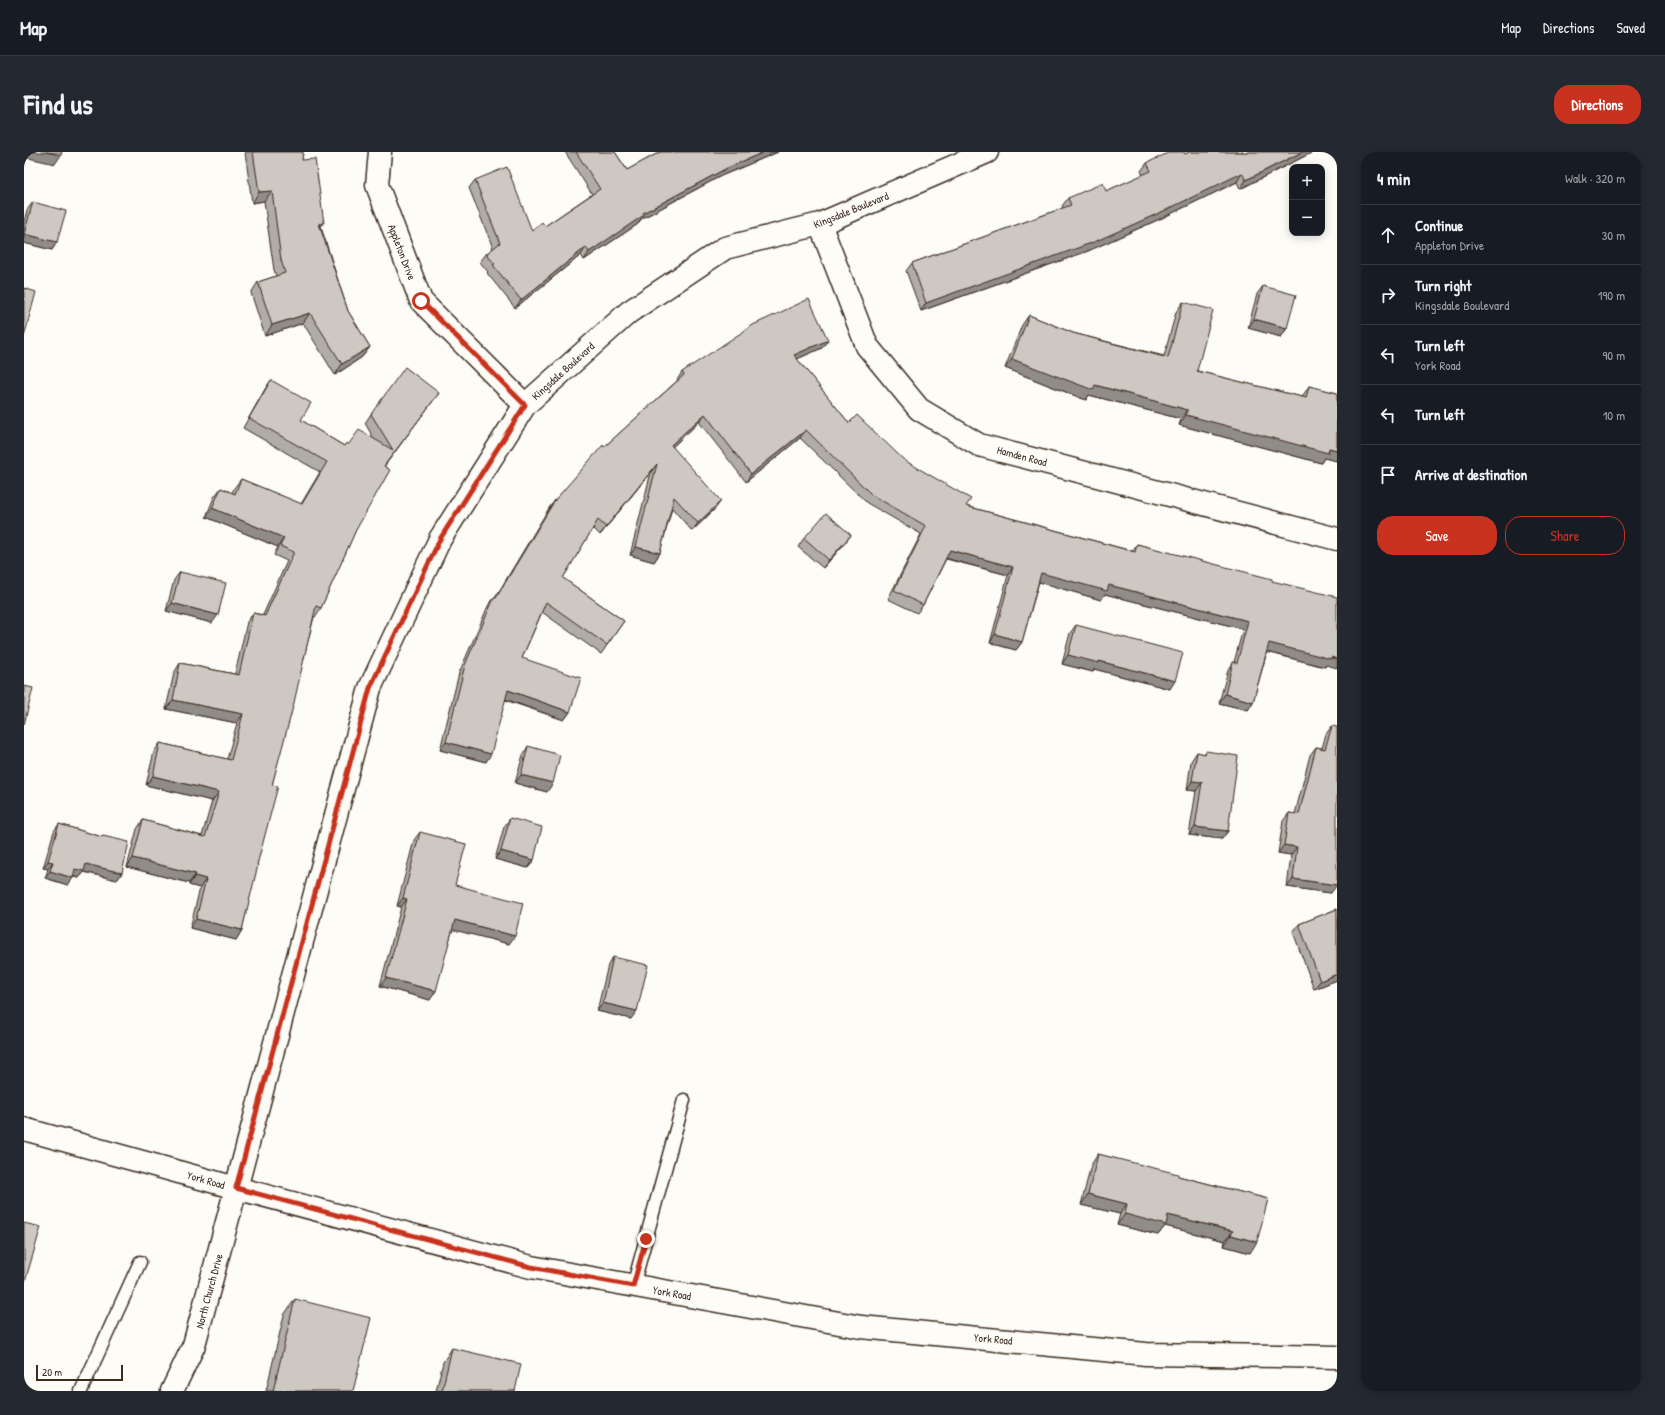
<!DOCTYPE html>
<html lang="en">
<head>
<meta charset="utf-8">
<style>
	:root { --surface:#171b24; --page:#242831; --text:#f1f3f6; --muted:#9ea1a6; --line:#363941; --accent:#c8321e }
	body { margin:0; font-family:"Patrick Hand",sans-serif; background:var(--page); color:var(--text) }
	.controls { position:absolute; right:12px; top:12px; display:grid; overflow:hidden; border-radius:8px; box-shadow:0 2px 10px #0003 }
	.controls button { width:36px; height:36px; display:grid; place-items:center; padding:0; border:0; border-bottom:1px solid var(--line); background:var(--surface); color:var(--text); font:20px sans-serif }
	.scale { position:absolute; left:12px; bottom:10px; width:87px; box-sizing:border-box; padding-left:4px; border:2px solid #3b2a1e; border-top:0; font-size:11px; line-height:14px; white-space:nowrap; color:#3b2a1e; -webkit-text-stroke:3px #fdfcf7; paint-order:stroke }
	.stop { position:absolute; width:12px; height:12px; margin:-9px; border:3px solid #c8321e; border-radius:50%; background:#fff }
	.stop.end { background:#c8321e; border-color:#fff; box-shadow:0 1px 4px #0008 }
	.list { margin:0; padding:0; list-style:none }
	h2 { display:flex; justify-content:space-between; align-items:center; height:52px; margin:0; padding:0 16px; font-size:17px }
	h2 small { font-size:13px; font-weight:400; color:var(--muted) }
	.list li { display:grid; grid-template-columns:26px 1fr auto; gap:12px; align-items:center; box-sizing:border-box; height:60px; padding:0 16px; border-top:1px solid var(--line) }
	.list b { display:block; font-size:15px; white-space:nowrap }
	.list p { margin:0; font-size:13px; white-space:nowrap; color:var(--muted) }
	.list em { font-size:13px; font-style:normal; color:var(--muted) }
	.actions { display:flex; gap:8px; padding:12px 16px }
	.actions a { flex:1; padding:9px 0; border:1px solid var(--accent); border-radius:16px; text-align:center; font-size:14px; color:var(--accent) }
	.actions .main { background:var(--accent); color:#fff }
	.icon { flex:none; width:22px; height:22px; fill:none; stroke:currentColor; stroke-width:2; stroke-linecap:round; stroke-linejoin:round }
	.map { position:relative; flex:none; width:1313px; height:1239px; overflow:hidden; border-radius:16px }
	header { display:flex; align-items:center; gap:24px; box-sizing:border-box; height:56px; padding:0 20px; background:var(--surface); border-bottom:1px solid var(--line) }
	header strong { font-size:19px }
	nav { display:flex; gap:22px; margin-inline-start:auto; font-size:14px }
	.intro { display:flex; align-items:center; justify-content:space-between; box-sizing:border-box; height:96px; padding:0 24px }
	h1 { margin:0; font-size:28px }
	.button { padding:10px 18px; border-radius:16px; background:var(--accent); color:#fff; font-size:14px; font-weight:700 }
	main { display:flex; gap:24px; padding:0 24px }
	aside { flex:1; background:var(--surface); border-radius:16px; box-shadow:0 2px 10px #0003 }
	.map>svg:first-child { display:block }
	.lines { fill:none; stroke-linecap:round; stroke-linejoin:round }
	.service-casing { stroke:#3b2a1e; stroke-width:15 }
	.minor-casing { stroke:#3b2a1e; stroke-width:25 }
	.secondary-casing { stroke:#3b2a1e; stroke-width:25 }
	.service { stroke:#fdfcf7; stroke-width:12 }
	.minor { stroke:#fdfcf7; stroke-width:22 }
	.secondary { stroke:#fdfcf7; stroke-width:22 }
	.wall { fill:#b0aca7; stroke:#3b2a1e }
	.shaded-wall { fill:#908c88; stroke:#3b2a1e }
	.building { fill:#cdc8c2; stroke:#3b2a1e }
	.route { stroke:#c8321e; stroke-width:5 }
	.labels { text-anchor:middle; dominant-baseline:central; stroke-width:3; stroke-linejoin:round; paint-order:stroke }
	.street-label { font-size:11px; fill:#3b2a1e; stroke:#fdfcf7 }
</style>
</head>
<body>
<header>
<strong>Map</strong>
<nav><a>Map</a><a>Directions</a><a>Saved</a></nav>
</header>
<div class="intro"><h1>Find us</h1><a class="button">Directions</a></div>
<main>
<div class="map">
<svg width="1313" height="1239" viewBox="0 0 1313 1239">
	<rect width="100%" height="100%" fill="#fdfcf7"/>
	<filter id="ink" filterUnits="userSpaceOnUse"><feTurbulence type="fractalNoise" baseFrequency=".025" numOctaves="2"/><feDisplacementMap in="SourceGraphic" scale="8" xChannelSelector="R" yChannelSelector="G"/><feConvolveMatrix kernelMatrix="1 2 1 2 8 2 1 2 1" color-interpolation-filters="sRGB"/></filter>
	<g filter="url(#ink)">
		<g class="lines">
			<!-- service casing -->
			<g class="service-casing">
				<path id="service" d="M 609,1134 L 660,948
					M 57,1239 L 116,1110"/>
			</g>
			<!-- minor casing -->
			<g class="minor-casing">
				<path id="minor" d="M 356,0 L 353,33 L 397,149 L 501,253
					M 796,72 L 843,194 L 895,257 L 955,293 L 1313,387
					M 148,1239 L 170,1193 L 346,536 L 416,387 L 501,253 L 605,160 L 701,96 L 796,72 L 963,0"/>
			</g>
			<!-- secondary casing -->
			<g class="secondary-casing">
				<path id="secondary" d="M 0,977 L 212,1036 L 507,1115 L 837,1175 L 1122,1202 L 1313,1205"/>
			</g>
			<!-- service -->
			<use href="#service" class="service"/>
			<!-- minor -->
			<use href="#minor" class="minor"/>
			<!-- secondary -->
			<use href="#secondary" class="secondary"/>
		</g>
		<!-- wall -->
		<path class="wall" d="M 221,0 L 279,0 L 278,8 L 297,75 L 324,159 L 346,195 L 338,205 L 311,223 L 279,171 L 241,184 L 227,141 L 234,130 L 252,124 L 250,118 L 240,49 L 228,51 Z
			M 541,0 L 591,0 L 603,18 L 636,0 L 754,0 L 697,24 L 617,67 L 614,72 L 560,108 L 557,103 L 491,156 L 463,121 L 464,120 L 456,110 L 462,102 L 469,96 L 445,36 L 451,28 L 508,79 L 521,74 L 568,42 Z
			M 1165,0 L 1289,0 L 1216,37 L 1213,30 L 1138,66 L 1064,99 L 897,159 L 882,119 L 888,111 L 1039,56 L 1038,54 L 1044,46 L 1082,39 L 1119,23 L 1117,19 L 1123,11 L 1161,2 Z
			M 9,50 L 33,90 L 28,98 L 0,91 L 0,69 L 3,58 Z
			M 1239,134 L 1263,176 L 1257,185 L 1224,176 L 1233,142 Z
			M 1159,150 L 1173,219 L 1278,245 L 1285,234 L 1313,241 L 1313,309 L 1300,306 L 1297,311 L 1155,273 L 1157,267 L 1065,243 L 1062,248 L 981,216 L 998,173 L 1005,163 L 1049,181 L 1140,204 L 1152,160 Z
			M 798,196 L 773,207 L 825,271 L 880,308 L 942,354 L 1108,399 L 1113,392 L 1248,429 L 1302,513 L 1301,515 L 1243,500 L 1229,550 L 1224,558 L 1195,551 L 1204,518 L 1210,510 L 1219,477 L 1081,442 L 1077,448 L 1015,430 L 998,490 L 992,498 L 966,491 L 984,423 L 922,407 L 899,453 L 893,461 L 864,447 L 897,382 L 843,351 L 776,286 L 722,330 L 675,270 L 648,295 L 691,357 L 668,379 L 648,356 L 636,401 L 630,410 L 606,403 L 627,320 L 576,383 L 569,376 L 539,426 L 600,469 L 577,502 L 518,460 L 498,506 L 546,560 L 540,568 L 481,548 L 462,610 L 416,598 L 435,521 L 464,454 L 470,446 L 471,446 L 525,356 L 531,348 L 580,295 L 653,229 L 653,228 L 658,220 Z
			M 247,228 L 277,268 L 320,294 L 350,287 L 341,271 L 347,262 L 408,250 L 360,314 L 297,456 L 291,465 L 290,465 L 248,633 L 233,713 L 218,778 L 212,788 L 166,776 L 176,736 L 165,733 L 165,731 L 103,715 L 113,677 L 119,668 L 178,684 L 188,649 L 122,633 L 130,600 L 136,591 L 203,607 L 213,571 L 142,557 L 150,521 L 156,511 L 211,522 L 223,470 L 229,461 L 239,463 L 263,409 L 250,403 L 254,395 L 182,365 L 190,345 L 197,336 L 208,341 L 210,336 L 217,327 L 277,352 L 296,320 L 219,276 L 241,237 Z
			M 780,386 L 821,391 L 799,416 L 774,395 Z
			M 156,420 L 188,471 L 142,459 L 150,428 Z
			M 1052,473 L 1146,537 L 1070,517 L 1069,520 L 1038,512 L 1046,481 Z
			M 1308,574 L 1307,741 L 1263,735 L 1267,703 L 1254,701 L 1259,669 L 1265,661 L 1271,662 L 1286,603 L 1292,595 L 1298,596 L 1302,582 Z
			M 504,594 L 523,640 L 491,631 L 499,603 Z
			M 1182,599 L 1204,679 L 1198,687 L 1165,683 L 1172,639 L 1163,638 L 1167,609 L 1173,600 L 1180,602 Z
			M 486,666 L 510,708 L 504,716 L 471,707 L 480,675 Z
			M 35,672 L 78,685 L 79,684 L 98,721 L 93,728 L 60,720 L 55,726 L 49,725 L 44,733 L 21,726 L 24,717 L 19,716 L 30,679 Z
			M 396,680 L 431,733 L 485,792 L 429,777 L 406,848 L 356,834 L 377,755 L 373,754 L 390,688 Z
			M 1313,757 L 1313,828 L 1290,837 L 1269,780 L 1275,772 Z
			M 589,805 L 607,867 L 573,859 L 584,813 Z
			M 1074,1002 L 1154,1024 L 1244,1047 L 1226,1101 L 1200,1094 L 1201,1089 L 1141,1074 L 1134,1083 L 1093,1073 L 1096,1062 L 1057,1053 L 1067,1013 Z
			M 271,1147 L 329,1239 L 242,1239 L 260,1163 Z
			M 428,1196 L 491,1239 L 412,1239 L 419,1210 Z"/>
		<!-- shaded-wall -->
		<path class="shaded-wall" d="M 0,0 L 22,0 L 37,3 L 31,12 L 0,5 Z
			M 740,0 L 754,0 L 697,24 L 617,67 L 614,72 L 560,108 L 565,100 L 619,61 L 703,16 Z
			M 1278,0 L 1289,0 L 1216,37 L 1222,28 Z
			M 1218,21 L 1213,30 L 1138,66 L 1064,99 L 897,159 L 902,151 Z
			M 248,39 L 240,49 L 228,51 L 235,40 Z
			M 300,71 L 292,81 L 295,72 Z
			M 0,82 L 33,90 L 28,98 L 0,91 Z
			M 562,95 L 557,103 L 491,156 L 497,148 Z
			M 286,161 L 279,171 L 241,184 L 248,173 Z
			M 1230,167 L 1263,176 L 1257,185 L 1224,176 Z
			M 804,188 L 798,196 L 764,211 L 770,203 Z
			M 346,195 L 338,205 L 311,223 L 318,212 Z
			M 988,207 L 1071,233 L 1164,258 L 1157,267 L 1065,243 L 1062,248 L 981,216 Z
			M 415,241 L 408,250 L 354,323 L 360,314 Z
			M 681,262 L 675,270 L 641,302 L 647,293 Z
			M 1162,263 L 1313,298 L 1313,309 L 1300,306 L 1297,311 L 1155,273 Z
			M 782,278 L 776,286 L 722,330 L 727,322 Z
			M 633,312 L 627,320 L 576,383 L 582,375 Z
			M 697,349 L 691,357 L 668,379 L 674,371 Z
			M 188,356 L 260,386 L 254,395 L 182,365 Z
			M 827,383 L 821,391 L 799,416 L 805,408 Z
			M 612,395 L 636,401 L 630,410 L 606,403 Z
			M 926,398 L 989,415 L 984,423 L 921,406 Z
			M 1017,421 L 1085,433 L 1224,469 L 1219,477 L 1081,442 L 1077,448 L 1012,429 Z
			M 148,451 L 194,463 L 188,471 L 142,459 Z
			M 971,482 L 998,490 L 992,498 L 966,491 Z
			M 1245,491 L 1313,507 L 1313,516 L 1302,513 L 1301,515 L 1239,499 Z
			M 1044,503 L 1075,509 L 1151,529 L 1146,537 L 1070,517 L 1069,520 L 1038,512 Z
			M 484,538 L 546,560 L 540,568 L 478,546 Z
			M 1201,542 L 1229,550 L 1224,558 L 1195,551 Z
			M 149,548 L 219,562 L 213,571 L 142,557 Z
			M 422,590 L 467,602 L 462,610 L 416,598 Z
			M 497,623 L 529,631 L 523,640 L 491,631 Z
			M 129,624 L 195,640 L 188,649 L 122,633 Z
			M 1168,629 L 1178,630 L 1172,639 L 1163,638 Z
			M 1171,675 L 1204,679 L 1198,687 L 1165,683 Z
			M 1260,693 L 1273,695 L 1267,703 L 1254,701 Z
			M 477,699 L 510,708 L 504,716 L 471,707 Z
			M 109,706 L 172,722 L 165,731 L 103,715 Z
			M 24,709 L 29,710 L 24,717 L 19,716 Z
			M 62,712 L 98,721 L 93,728 L 60,720 L 55,726 L 47,724 L 51,717 Z
			M 26,719 L 49,726 L 44,733 L 21,726 Z
			M 171,724 L 182,727 L 176,736 L 165,733 Z
			M 1269,727 L 1313,733 L 1307,741 L 1263,735 Z
			M 379,746 L 383,747 L 377,755 L 373,754 Z
			M 172,767 L 218,778 L 212,788 L 166,776 Z
			M 431,768 L 491,784 L 485,792 L 426,777 Z
			M 1313,822 L 1313,828 L 1290,837 L 1296,829 Z
			M 362,826 L 412,839 L 406,848 L 356,834 Z
			M 579,851 L 613,859 L 607,867 L 573,859 Z
			M 1064,1042 L 1103,1052 L 1096,1062 L 1057,1053 Z
			M 1101,1062 L 1144,1063 L 1209,1079 L 1201,1089 L 1141,1074 L 1134,1083 L 1093,1073 Z
			M 1207,1083 L 1233,1090 L 1226,1101 L 1200,1094 Z"/>
		<!-- building -->
		<path class="building" d="M 22,0 L 38,0 L 37,3 Z
			M 229,0 L 279,0 L 278,8 L 291,7 L 300,71 L 295,72 L 324,159 L 346,195 L 318,212 L 286,161 L 248,173 L 234,130 L 261,121 L 257,108 L 248,39 L 235,40 Z
			M 552,0 L 591,0 L 603,18 L 636,0 L 740,0 L 703,16 L 619,61 L 620,63 L 565,100 L 562,95 L 497,148 L 469,113 L 471,112 L 462,102 L 476,91 L 451,28 L 483,15 L 508,79 L 518,70 L 521,74 L 576,37 Z
			M 1146,0 L 1160,0 L 1161,2 L 1165,0 L 1278,0 L 1222,28 L 1218,21 L 1144,57 L 1070,90 L 902,151 L 888,111 L 1047,53 L 1044,46 L 1079,31 L 1082,39 L 1127,19 L 1123,11 Z
			M 9,50 L 42,59 L 33,90 L 0,82 Z
			M 1239,134 L 1272,143 L 1263,176 L 1230,167 Z
			M 0,136 L 12,140 L 0,185 Z
			M 785,147 L 804,188 L 770,203 L 825,271 L 833,263 L 880,308 L 947,347 L 942,354 L 1111,400 L 1113,392 L 1248,427 L 1248,429 L 1313,445 L 1313,507 L 1307,505 L 1307,507 L 1245,491 L 1229,550 L 1201,542 L 1209,510 L 1213,511 L 1224,469 L 1085,433 L 1083,439 L 1017,421 L 998,490 L 971,482 L 989,415 L 926,398 L 899,453 L 870,438 L 902,374 L 848,343 L 782,278 L 727,322 L 681,262 L 647,293 L 697,349 L 674,371 L 650,345 L 636,401 L 612,395 L 633,312 L 582,375 L 574,368 L 539,426 L 600,469 L 583,493 L 522,450 L 498,506 L 557,526 L 546,560 L 484,538 L 467,602 L 422,590 L 441,513 L 470,446 L 472,446 L 531,348 L 579,293 L 580,295 L 660,223 L 658,220 L 729,173 Z
			M 1159,150 L 1189,158 L 1173,219 L 1282,246 L 1285,234 L 1313,241 L 1313,298 L 1305,296 L 1304,301 L 1162,263 L 1164,258 L 1071,233 L 1069,238 L 988,207 L 1005,163 L 1049,181 L 1144,206 Z
			M 381,215 L 415,241 L 360,314 L 366,318 L 332,378 L 297,456 L 292,454 L 269,555 L 248,633 L 254,634 L 233,713 L 234,713 L 218,778 L 172,767 L 182,727 L 171,724 L 172,722 L 109,706 L 119,668 L 181,685 L 195,640 L 129,624 L 136,591 L 207,608 L 219,562 L 149,548 L 156,511 L 215,523 L 229,461 L 241,464 L 270,400 L 256,394 L 260,386 L 188,356 L 197,336 L 211,342 L 217,327 L 278,352 L 303,310 L 225,266 L 247,228 L 287,251 L 277,268 L 320,294 L 322,291 L 324,293 L 335,278 L 369,298 L 347,262 Z
			M 802,361 L 827,383 L 805,408 L 780,386 Z
			M 156,420 L 202,431 L 194,463 L 148,451 Z
			M 1052,473 L 1159,501 L 1151,529 L 1075,509 L 1075,511 L 1044,503 Z
			M 0,534 L 9,536 L 0,573 Z
			M 1308,574 L 1313,575 L 1313,733 L 1269,727 L 1273,695 L 1260,693 L 1265,661 L 1275,662 L 1292,595 L 1301,597 Z
			M 504,594 L 536,603 L 529,631 L 497,623 Z
			M 1182,599 L 1214,604 L 1204,679 L 1171,675 L 1178,630 L 1168,629 L 1173,600 L 1181,602 Z
			M 486,666 L 518,675 L 510,708 L 477,699 Z
			M 35,672 L 78,685 L 79,684 L 105,690 L 98,721 L 62,712 L 60,719 L 51,717 L 49,726 L 26,719 L 29,710 L 24,709 Z
			M 396,680 L 442,692 L 431,733 L 499,751 L 491,784 L 431,768 L 412,839 L 362,826 L 383,747 L 379,746 Z
			M 1313,757 L 1313,822 L 1296,829 L 1275,772 Z
			M 589,805 L 624,813 L 613,859 L 579,851 Z
			M 1074,1002 L 1154,1022 L 1154,1024 L 1244,1047 L 1233,1090 L 1207,1083 L 1209,1079 L 1144,1063 L 1142,1073 L 1101,1062 L 1103,1052 L 1064,1042 Z
			M 0,1071 L 17,1075 L 0,1133 Z
			M 271,1147 L 347,1166 L 329,1239 L 249,1239 Z
			M 428,1196 L 497,1212 L 491,1239 L 418,1239 Z"/>
	</g>
	<g class="lines" filter="url(#ink)">
		<!-- route -->
		<path class="route" d="M 397,149 L 501,253 L 416,387 L 346,536 L 212,1036 L 507,1115 L 609,1134 L 622,1087"/>
	</g>
	<g class="labels">
		<!-- street labels -->
		<g class="street-label">
			<text transform="translate(827 58) rotate(-22)">Kingsdale Boulevard</text>
			<text transform="translate(378 100) rotate(69)">Appleton Drive</text>
			<text transform="translate(539 219) rotate(-42)">Kingsdale Boulevard</text>
			<text transform="translate(998 304) rotate(15)">Hamden Road</text>
			<text transform="translate(182 1028) rotate(16)">York Road</text>
			<text transform="translate(185 1139) rotate(-75)">North Church Drive</text>
			<text transform="translate(648 1141) rotate(10)">York Road</text>
			<text transform="translate(969 1187) rotate(5)">York Road</text>
		</g>
	</g>
</svg>
<div class="controls">
<button>+</button>
<button>−</button>
</div>
<div class="scale">20 m</div>
<div class="stop" style="left:397px;top:149px"></div>
<div class="stop end" style="left:622px;top:1087px"></div>
</div>
<aside>
<h2>4 min<small>Walk · 320 m</small></h2>
<ul class="list">
<li><svg class="icon" aria-label="ahead" viewBox="0 0 24 24"><path d="M12 20V5M6 11l6-6 6 6"/></svg><div><b>Continue</b><p>Appleton Drive</p></div><em>30 m</em></li>
<li><svg class="icon" aria-label="right" viewBox="0 0 24 24"><path d="M7 20v-9h11M14 6l5 5-5 5"/></svg><div><b>Turn right</b><p>Kingsdale Boulevard</p></div><em>190 m</em></li>
<li><svg class="icon" aria-label="left" viewBox="0 0 24 24"><path d="M17 20v-9H6M10 6l-5 5 5 5"/></svg><div><b>Turn left</b><p>York Road</p></div><em>90 m</em></li>
<li><svg class="icon" aria-label="left" viewBox="0 0 24 24"><path d="M17 20v-9H6M10 6l-5 5 5 5"/></svg><div><b>Turn left</b></div><em>10 m</em></li>
<li><svg class="icon" aria-label="arrive" viewBox="0 0 24 24"><path d="M6 21V4h12l-3 4 3 4H6"/></svg><div><b>Arrive at destination</b></div></li>
</ul>
<div class="actions"><a class="main">Save</a><a>Share</a></div>
</aside>
</main>
</body>
</html>
